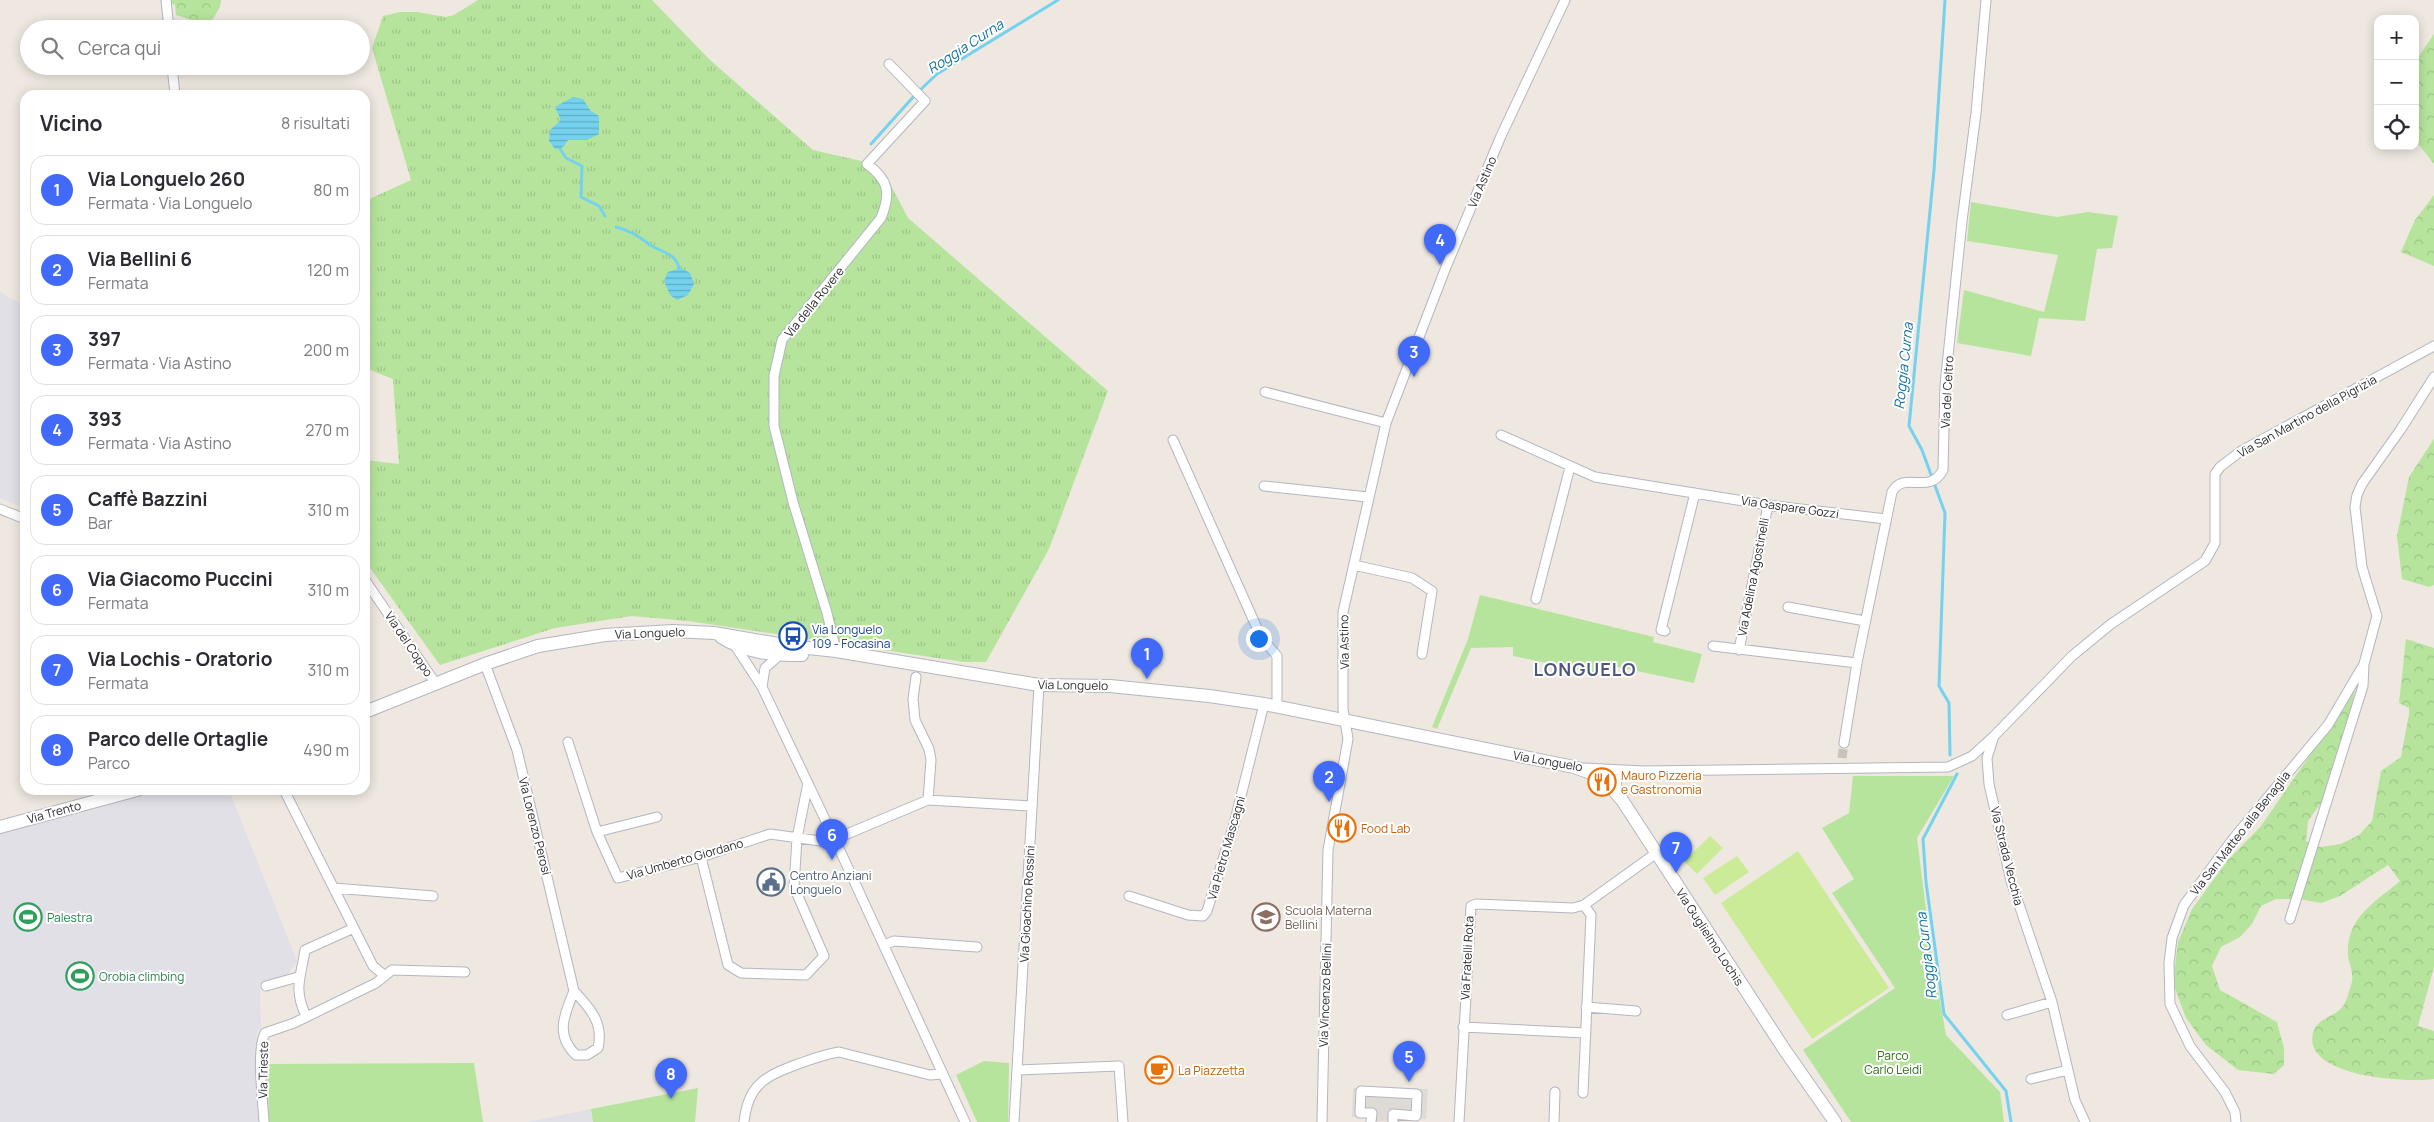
<!DOCTYPE html>
<html lang="it">
<head>
<meta charset="utf-8">
<style>
	:root { --surface:#fff; --page:#f2f2f3; --text:#2b2b33; --muted:#7c7c81; --line:#e1e1e2; --accent:#4169fa }
	body { margin:0; font-family:Manrope,sans-serif; background:var(--page); color:var(--text) }
	.controls { position:absolute; right:15px; top:15px; display:grid; overflow:hidden; border-radius:10px; box-shadow:0 2px 12px #0003 }
	.controls button { width:45px; height:45px; display:grid; place-items:center; padding:0; border:0; border-bottom:1px solid var(--line); background:var(--surface); color:var(--text); font:25px sans-serif }
	.you { position:absolute; left:1258px; top:638px; width:18px; height:18px; margin:-12px; border:4px solid #fff; border-radius:50%; background:#1a73e8; box-shadow:0 0 0 8px #1a73e833 }
	.badge { display:grid; place-items:center; width:32px; height:32px; border-radius:50%; background:var(--accent); color:#fff; font-size:16px; font-weight:700 }
	.pin { position:absolute; translate:-50% -41px; filter:drop-shadow(0 1px 2px #0008) }
	.pin::after { content:''; position:absolute; top:26px; width:18px; height:15px; background:inherit; clip-path:polygon(0 0,100% 0,50% 100%) }
	.list { margin:0; padding:0; list-style:none }
	h2 { display:flex; justify-content:space-between; align-items:center; height:65px; margin:0; padding:0 20px; font-size:21px }
	h2 small { font-size:16px; font-weight:400; color:var(--muted) }
	.list li { display:grid; grid-template-columns:32px 1fr auto; gap:15px; align-items:center; box-sizing:border-box; height:70px; margin:0 10px 10px; padding:0 10px; border:1px solid var(--line); border-radius:15px }
	.list b { display:block; font-size:19px; white-space:nowrap }
	.list p { margin:0; font-size:16px; white-space:nowrap; color:var(--muted) }
	.list em { font-size:16px; font-style:normal; color:var(--muted) }
	.icon { flex:none; width:28px; height:28px; fill:none; stroke:currentColor; stroke-width:2; stroke-linecap:round; stroke-linejoin:round }
	.map { position:relative; flex:none; width:2434px; height:1122px; overflow:hidden }
	.search { position:absolute; background:var(--surface); box-shadow:0 2px 12px #0003; left:20px; top:20px; width:350px; height:55px; display:flex; align-items:center; gap:12px; box-sizing:border-box; padding:0 18px; border-radius:28px; color:var(--muted); font-size:19px }
	.panel { position:absolute; background:var(--surface); box-shadow:0 2px 12px #0003; left:20px; top:90px; width:350px; height:705px; border-radius:15px }
	.map>svg:first-child { display:block }
	.industrial { fill:#e2e0e7 }
	.grass { fill:url(#grass-tufts) }
	.forest { fill:url(#forest-crowns) }
	.park { fill:#b7e49d }
	.pitch { fill:#cbeb99 }
	.plaza { fill:#dedbd7 }
	.water { fill:url(#water-rules) }
	.lines { fill:none; stroke-linecap:round; stroke-linejoin:round }
	.stream { stroke:#74d2ef; stroke-width:3 }
	.street-tunnel { stroke:#c7c3bc; stroke-width:9; stroke-dasharray:9 4.5; stroke-linecap:butt }
	.street-casing { stroke:#b3b6c0; stroke-width:11 }
	.secondary-casing { stroke:#b3b6c0; stroke-width:14 }
	.street { stroke:#fff; stroke-width:9 }
	.secondary { stroke:#fff; stroke-width:12 }
	.labels { text-anchor:middle; dominant-baseline:central; stroke-width:4; stroke-linejoin:round; paint-order:stroke }
	.street-label { font-size:12px; fill:#2d2d2d; stroke:#fff }
	.transit-label { font-size:12px; fill:#164399; stroke:#fff; text-anchor:start }
	.food-label { font-size:12px; fill:#c56008; stroke:#fff; text-anchor:start }
	.service-label { font-size:12px; fill:#4e5e75; stroke:#fff; text-anchor:start }
	.education-label { font-size:12px; fill:#785e54; stroke:#fff; text-anchor:start }
	.leisure-label { font-size:12px; fill:#27864d; stroke:#fff; text-anchor:start }
	.park-label { font-size:12px; fill:#2e6c1b; stroke:#fff }
	.water-label { font-size:14px; font-style:italic; fill:#0e72a0; stroke:#fff }
	.district-label { font-size:18px; font-weight:bold; letter-spacing:1px; fill:#4d577f; stroke:#fff }
</style>
</head>
<body>
<div class="map">
<svg width="2434" height="1122" viewBox="0 0 2434 1122">
	<defs>
		<pattern id="grass-tufts" width="24" height="20" patternUnits="userSpaceOnUse" patternTransform="scale(1.25)"><rect width="24" height="20" fill="#b7e49d"/><path d="M3 7l-1-3M5 7V3M7 7l1-3M15 17l-1-3M17 17v-4M19 17l1-3" fill="none" stroke="#9ec488"/></pattern>
		<pattern id="forest-crowns" width="20" height="18" patternUnits="userSpaceOnUse" patternTransform="scale(1.25)"><rect width="20" height="18" fill="#b7e49d"/><path d="M2 6a3 3 0 1 1 6 0M12 15a3 3 0 1 1 6 0" fill="none" stroke="#9ec488"/></pattern>
		<pattern id="water-rules" width="6" height="5" patternUnits="userSpaceOnUse" patternTransform="scale(1.25)"><rect width="6" height="5" fill="#74d2ef"/><path d="M0 2.5h6" fill="none" stroke="#60abc2"/></pattern>
	</defs>
	<rect width="100%" height="100%" fill="#eee8e0"/>
	<!-- industrial -->
	<path class="industrial" d="M 0,292 L 25,306 L 25,508 L 0,498 Z
		M 147,790 L 229,790 L 297,961 L 286,977 L 260,984 L 261,1027 L 257,1033 L 258,1122 L 0,1122 L 0,828 Z
		M 591,1109 L 593,1122 L 527,1122 Z"/>
	<!-- grass -->
	<path class="grass" d="M 478,0 L 652,0 L 709,59 L 813,150 L 870,163 L 887,178 L 908,218 L 1108,391 L 1049,549 L 986,662 L 964,662 L 688,621 L 632,616 L 555,628 L 440,665 L 365,561 L 365,460 L 399,464 L 393,379 L 365,368 L 365,201 L 411,180 L 372,48 L 383,16 L 400,12 L 417,12 L 446,17 L 454,15 Z"/>
	<!-- forest -->
	<path class="forest" d="M 162,0 L 221,0 L 220,7 L 211,22 L 213,29 L 199,29 L 195,21 L 176,15 L 175,5 Z
		M 2434,34 L 2434,164 L 2415,140 L 2415,62 Z
		M 2434,195 L 2434,266 L 2401,252 L 2415,220 Z
		M 2434,439 L 2434,585 L 2429,587 L 2402,579 L 2397,536 L 2409,477 Z
		M 2406,639 L 2434,648 L 2434,967 L 2418,1026 L 2434,1031 L 2434,1079 C 2407,1083 2302,1077 2313,1033 C 2317,1017 2335,1018 2343,1006 C 2347,1001 2349,991 2351,985 C 2355,975 2349,965 2348,955 C 2346,918 2374,903 2400,881 L 2388,865 L 2340,896 L 2321,903 L 2299,899 L 2276,899 L 2261,906 L 2252,924 L 2240,937 L 2221,947 L 2212,966 L 2220,990 L 2277,1022 L 2284,1048 L 2284,1065 L 2274,1074 L 2238,1070 L 2206,1045 L 2186,1018 L 2173,983 L 2178,942 L 2192,909 L 2228,860 L 2261,826 L 2355,690 L 2334,785 L 2308,821 L 2306,841 L 2320,847 L 2341,844 L 2359,835 L 2372,821 L 2381,771 L 2401,757 L 2409,714 L 2409,708 L 2399,703 Z"/>
	<!-- park -->
	<path class="park" d="M 1971,202 L 2057,217 L 2088,212 L 2118,216 L 2112,248 L 2097,249 L 2085,321 L 2039,318 L 2031,356 L 1957,343 L 1964,290 L 2044,312 L 2058,255 L 1967,241 Z
		M 1480,595 L 1654,637 L 1653,642 L 1702,654 L 1694,683 L 1608,665 L 1603,675 L 1513,656 L 1513,647 L 1471,648 L 1437,729 L 1432,727 L 1468,639 Z
		M 1853,776 L 1954,776 L 1917,838 L 1931,949 L 1946,1035 L 2000,1092 L 2004,1122 L 1851,1122 L 1803,1050 L 1895,988 L 1832,893 L 1854,879 L 1822,828 L 1849,813 Z
		M 984,1061 L 1009,1063 L 1008,1122 L 977,1122 L 956,1075 Z
		M 474,1063 L 483,1122 L 269,1122 L 267,1064 Z
		M 698,1088 L 695,1122 L 593,1122 L 591,1109 Z"/>
	<!-- pitch -->
	<path class="pitch" d="M 1710,836 L 1723,848 L 1697,874 L 1684,861 Z
		M 1798,851 L 1889,988 L 1812,1039 L 1721,903 Z
		M 1737,856 L 1749,872 L 1715,895 L 1703,878 Z"/>
	<!-- plaza -->
	<path class="plaza" d="M 1353,1088 L 1428,1089 L 1426,1119 L 1369,1122 L 1369,1118 L 1352,1117 Z"/>
	<!-- water -->
	<path class="water" d="M 573,97 L 583,99 L 590,110 L 599,116 L 599,134 L 587,140 L 568,140 L 562,148 L 555,149 L 549,141 L 550,130 L 561,120 L 555,107 Z
		M 681,268 L 690,273 L 694,284 L 688,295 L 677,300 L 670,295 L 664,281 L 668,272 Z"/>
	<g class="lines">
		<!-- stream -->
		<path class="stream" d="M 1945,0 L 1934,170 L 1909,426 L 1922,450 L 1945,513 L 1939,686 L 1949,703 L 1950,755
			M 871,144 L 915,95 L 937,74 L 1058,0
			M 560,149 L 566,158 L 582,166 L 581,197 L 599,206 L 605,216
			M 616,227 C 632,231 639,237 652,246 C 662,252 677,254 679,269
			M 1957,774 L 1923,839 L 1926,882 L 1944,1014 L 2006,1091 L 2011,1122"/>
		<!-- street-tunnel -->
		<path class="street-tunnel" d="M 1842,758 L 1844,743"/>
		<!-- street casing -->
		<g class="street-casing">
			<path id="street" d="M 166,0 L 169,29
				M 172,66 L 175,95
				M 1265,392 L 1386,423
				M 1501,435 L 1595,477 L 1768,505 L 1886,519
				M 1173,440 L 1261,637 L 1277,656 L 1277,707
				M 1264,486 L 1368,497
				M 0,509 L 25,519
				M 1354,565 L 1412,578 L 1432,591 L 1422,654
				M 365,580 L 436,684
				M 1536,599 L 1570,467
				M 1788,607 L 1865,621
				M 1665,631 L 1661,630 L 1695,493
				M 1713,646 L 1857,663
				M 736,647 L 762,687 L 843,857 L 965,1122
				M 1739,650 L 1768,505
				M 836,651 L 827,613 L 793,502 L 774,426 L 774,376 L 782,340 L 881,218 C 891,193 889,180 867,164 L 925,101 L 889,64
				M 485,664 L 517,750 L 574,991 C 590,1008 604,1023 598,1048 L 587,1055 L 576,1055 C 555,1035 564,1015 574,991
				M 916,677 L 913,699 L 915,720 L 929,749 L 931,760 L 928,800
				M 762,687 L 765,668 L 782,653
				M 1993,739 L 1987,758 L 1989,784 L 2011,881 L 2052,1002 L 2075,1100 L 2085,1122
				M 568,742 L 597,832 L 618,878 L 701,857 L 770,834 L 828,842 L 928,800 L 1031,806
				M 1844,743 L 1857,663 L 1892,492 C 1904,470 1929,496 1943,470 L 1945,385 L 1962,221 L 1976,113 L 1986,0
				M 1584,768 L 1644,771 L 1948,767 L 1972,756 L 1994,736 L 2072,656 L 2111,624 L 2205,561 L 2215,543 L 2215,474 L 2220,467 L 2241,451 L 2434,346
				M 284,790 L 373,966 L 384,975
				M 1619,792 C 1614,781 1616,774 1629,773
				M 597,832 L 657,817
				M 701,857 L 728,965 L 741,973 L 806,975 L 824,956 L 794,887 L 797,838 L 808,783
				M 334,888 L 433,896
				M 1129,896 L 1188,915 L 1203,916 L 1207,911 L 1234,824 L 1264,704
				M 2290,919 L 2363,686 L 2364,664
				M 884,945 L 894,941 L 977,947
				M 266,986 L 298,977
				M 1586,1007 L 1636,1011
				M 2007,1015 L 2052,1002
				M 306,1016 C 293,989 301,977 305,950 L 354,928
				M 1463,1027 L 1585,1033
				M 1018,1070 L 1119,1066 L 1123,1122
				M 2031,1079 L 2068,1070
				M 1583,1093 L 1591,915 L 1584,905
				M 264,1122 C 263,1101 256,1050 265,1033 L 294,1023 L 376,983 L 392,970 L 465,972
				M 744,1122 C 748,1084 766,1076 798,1064 C 812,1059 825,1054 839,1052 L 930,1075 L 942,1074
				M 1014,1122 L 1039,685
				M 1322,1122 L 1328,850 L 1348,739 L 1343,709 L 1343,612 L 1386,423 L 1446,267 L 1501,136 L 1565,0
				M 1371,1122 L 1372,1113 L 1360,1113 L 1361,1091 L 1417,1094 L 1416,1116 L 1393,1114 L 1393,1122
				M 1459,1122 L 1471,906 L 1476,904 L 1573,908 L 1584,905 L 1655,854
				M 1554,1122 L 1555,1092
				M 2236,1122 L 2235,1112 L 2225,1092 L 2190,1046 L 2170,1004 L 2169,963 L 2172,938 L 2184,905 L 2233,839 L 2328,725 L 2364,664 L 2377,616 L 2362,567 L 2355,507 L 2357,495 L 2362,484 L 2401,429 L 2434,377"/>
		</g>
		<!-- secondary casing -->
		<g class="secondary-casing">
			<path id="secondary" d="M 721,637 C 746,653 773,655 802,655
				M 365,712 L 485,664 L 538,646 L 605,635 L 673,631 L 714,633 L 790,646 L 836,651 L 1039,685 L 1110,686 L 1209,696 L 1264,704 L 1574,767 L 1602,777 L 1622,800 L 1784,1049 L 1835,1122
				M 0,827 L 137,790"/>
		</g>
		<!-- street -->
		<use href="#street" class="street"/>
		<!-- secondary -->
		<use href="#secondary" class="secondary"/>
	</g>
	<!-- icons -->
	<defs>
		<g id="bus-ring" transform="scale(1.4375)"><circle r="9.5" fill="#fff" stroke="#1a4fb4" stroke-width="1.5"/><path d="M-5-6H5V4H4V6H2V4H-2V6H-4V4H-5ZM-3.5-4V0h7V-4ZM-3.5 1.2v1.5H-2V1.2ZM2 1.2v1.5H3.5V1.2Z" fill="#1a4fb4"/></g>
		<g id="restaurant-ring" transform="scale(1.4375)"><circle r="9.5" fill="#fff" stroke="#e8710a" stroke-width="1.5"/><path d="M-5-6h1v4h1v-4h1v4h1v-4h1v5L-1.5 .5V6h-2V.5L-5-1ZM5-6V6H3V1.5H1.5Q1.5-4 5-6Z" fill="#e8710a"/></g>
		<g id="civic-ring" transform="scale(1.4375)"><circle r="9.5" fill="#fff" stroke="#5c6f8a" stroke-width="1.5"/><path d="M-.6-6.5H3V-4.5H.6V-3L4-1V1h2V6H-6V1h2V-1L-.6-3ZM-1.2 2.5V6h2.4V2.5Z" fill="#5c6f8a"/></g>
		<g id="stadium-ring" transform="scale(1.4375)"><circle r="9.5" fill="#fff" stroke="#2e9e5b" stroke-width="1.5"/><path d="M0-5a6.5 5 0 1 0 0 10a6.5 5 0 1 0 0-10ZM-3.5-1.8h7v3.6h-7Z" fill="#2e9e5b"/></g>
		<g id="school-ring" transform="scale(1.4375)"><circle r="9.5" fill="#fff" stroke="#8d6e63" stroke-width="1.5"/><path d="M0-5L7-2L0 1L-7-2ZM-4 1L0 2.5L4 1V4Q0 6-4 4Z" fill="#8d6e63"/></g>
		<g id="cafe-ring" transform="scale(1.4375)"><circle r="9.5" fill="#fff" stroke="#e8710a" stroke-width="1.5"/><path d="M-5.5-4.5H6V0H3Q3 3.5 0 3.5H-2.5Q-5.5 3.5-5.5 0ZM3-3.2v2h1.7v-2ZM-6 4.5H4V6H-6Z" fill="#e8710a"/></g>
	</defs>
	<g fill-rule="evenodd">
		<use href="#bus-ring" x="793" y="636"/>
		<use href="#restaurant-ring" x="1602" y="782"/>
		<use href="#restaurant-ring" x="1342" y="828"/>
		<use href="#civic-ring" x="771" y="882"/>
		<use href="#stadium-ring" x="28" y="917"/>
		<use href="#school-ring" x="1266" y="917"/>
		<use href="#stadium-ring" x="80" y="976"/>
		<use href="#cafe-ring" x="1159" y="1070"/>
	</g>
	<g class="labels">
		<!-- street labels -->
		<g class="street-label">
			<text transform="translate(1482 182) rotate(-67)">Via Astino</text>
			<text transform="translate(814 302) rotate(-51)">Via della Rovere</text>
			<text transform="translate(1947 392) rotate(-87)">Via del Celtro</text>
			<text transform="translate(2307 416) rotate(-29)">Via San Martino della Pigrizia</text>
			<text transform="translate(1790 507) rotate(8)">Via Gaspare Gozzi</text>
			<text transform="translate(1753 577) rotate(-79)">Via Adelina Agostinelli</text>
			<text transform="translate(650 633) rotate(-2)">Via Longuelo</text>
			<text transform="translate(1344 642) rotate(-91)">Via Astino</text>
			<text transform="translate(409 644) rotate(56)">Via del Coppo</text>
			<text transform="translate(1073 685) rotate(1)">Via Longuelo</text>
			<text transform="translate(1548 761) rotate(10)">Via Longuelo</text>
			<text transform="translate(54 812) rotate(-15)">Via Trento</text>
			<text transform="translate(535 826) rotate(76)">Via Lorenzo Perosi</text>
			<text transform="translate(2240 833) rotate(-52)">Via San Matteo alla Benaglia</text>
			<text transform="translate(1226 848) rotate(-74)">Via Pietro Mascagni</text>
			<text transform="translate(2007 856) rotate(76)">Via Strada Vecchia</text>
			<text transform="translate(685 859) rotate(-16)">Via Umberto Giordano</text>
			<text transform="translate(1027 904) rotate(-87)">Via Gioachino Rossini</text>
			<text transform="translate(1710 937) rotate(57)">Via Guglielmo Lochis</text>
			<text transform="translate(1467 958) rotate(-87)">Via Fratelli Rota</text>
			<text transform="translate(1325 995) rotate(-88)">Via Vincenzo Bellini</text>
			<text transform="translate(263 1070) rotate(-89)">Via Trieste</text>
		</g>
		<!-- transit labels -->
		<g class="transit-label">
			<text x="812" y="629">Via Longuelo<tspan x="812" dy="14">109 - Focasina</tspan></text>
		</g>
		<!-- food labels -->
		<g class="food-label">
			<text x="1621" y="775">Mauro Pizzeria<tspan x="1621" dy="14">e Gastronomia</tspan></text>
			<text x="1361" y="828">Food Lab</text>
			<text x="1178" y="1070">La Piazzetta</text>
		</g>
		<!-- service labels -->
		<g class="service-label">
			<text x="790" y="875">Centro Anziani<tspan x="790" dy="14">Longuelo</tspan></text>
		</g>
		<!-- education labels -->
		<g class="education-label">
			<text x="1285" y="910">Scuola Materna<tspan x="1285" dy="14">Bellini</tspan></text>
		</g>
		<!-- leisure labels -->
		<g class="leisure-label">
			<text x="47" y="917">Palestra</text>
			<text x="99" y="976">Orobia climbing</text>
		</g>
		<!-- park labels -->
		<g class="park-label">
			<text x="1893" y="1055">Parco<tspan x="1893" dy="14">Carlo Leidi</tspan></text>
		</g>
		<!-- water labels -->
		<g class="water-label">
			<text transform="translate(965 46) rotate(-33)">Roggia Curna</text>
			<text transform="translate(1903 366) rotate(-84)">Roggia Curna</text>
			<text transform="translate(1926 956) rotate(-97)">Roggia Curna</text>
		</g>
		<!-- district labels -->
		<g class="district-label">
			<text x="1585" y="669">LONGUELO</text>
		</g>
	</g>
</svg>
<div class="controls">
<button>+</button>
<button>−</button>
<button><svg class="icon" aria-label="locate" viewBox="0 0 24 24"><circle cx="12" cy="12" r="6"/><path d="M12 2v4M12 18v4M2 12h4M18 12h4"/></svg></button>
</div>
<div class="you"></div>
<div class="pin badge" style="left:1147px;top:679px">1</div>
<div class="pin badge" style="left:1329px;top:802px">2</div>
<div class="pin badge" style="left:1414px;top:377px">3</div>
<div class="pin badge" style="left:1440px;top:265px">4</div>
<div class="pin badge" style="left:1409px;top:1082px">5</div>
<div class="pin badge" style="left:832px;top:860px">6</div>
<div class="pin badge" style="left:1676px;top:873px">7</div>
<div class="pin badge" style="left:671px;top:1099px">8</div>
<div class="search"><svg class="icon" aria-label="search" viewBox="0 0 24 24"><circle cx="10" cy="10" r="6"/><path d="M15 15l6 6"/></svg>Cerca qui</div>
<section class="panel">
<h2>Vicino<small>8 risultati</small></h2>
<ul class="list">
<li><span class="badge">1</span><div><b>Via Longuelo 260</b><p>Fermata · Via Longuelo</p></div><em>80 m</em></li>
<li><span class="badge">2</span><div><b>Via Bellini 6</b><p>Fermata</p></div><em>120 m</em></li>
<li><span class="badge">3</span><div><b>397</b><p>Fermata · Via Astino</p></div><em>200 m</em></li>
<li><span class="badge">4</span><div><b>393</b><p>Fermata · Via Astino</p></div><em>270 m</em></li>
<li><span class="badge">5</span><div><b>Caffè Bazzini</b><p>Bar</p></div><em>310 m</em></li>
<li><span class="badge">6</span><div><b>Via Giacomo Puccini</b><p>Fermata</p></div><em>310 m</em></li>
<li><span class="badge">7</span><div><b>Via Lochis - Oratorio</b><p>Fermata</p></div><em>310 m</em></li>
<li><span class="badge">8</span><div><b>Parco delle Ortaglie</b><p>Parco</p></div><em>490 m</em></li>
</ul>
</section>
</div>
</body>
</html>
